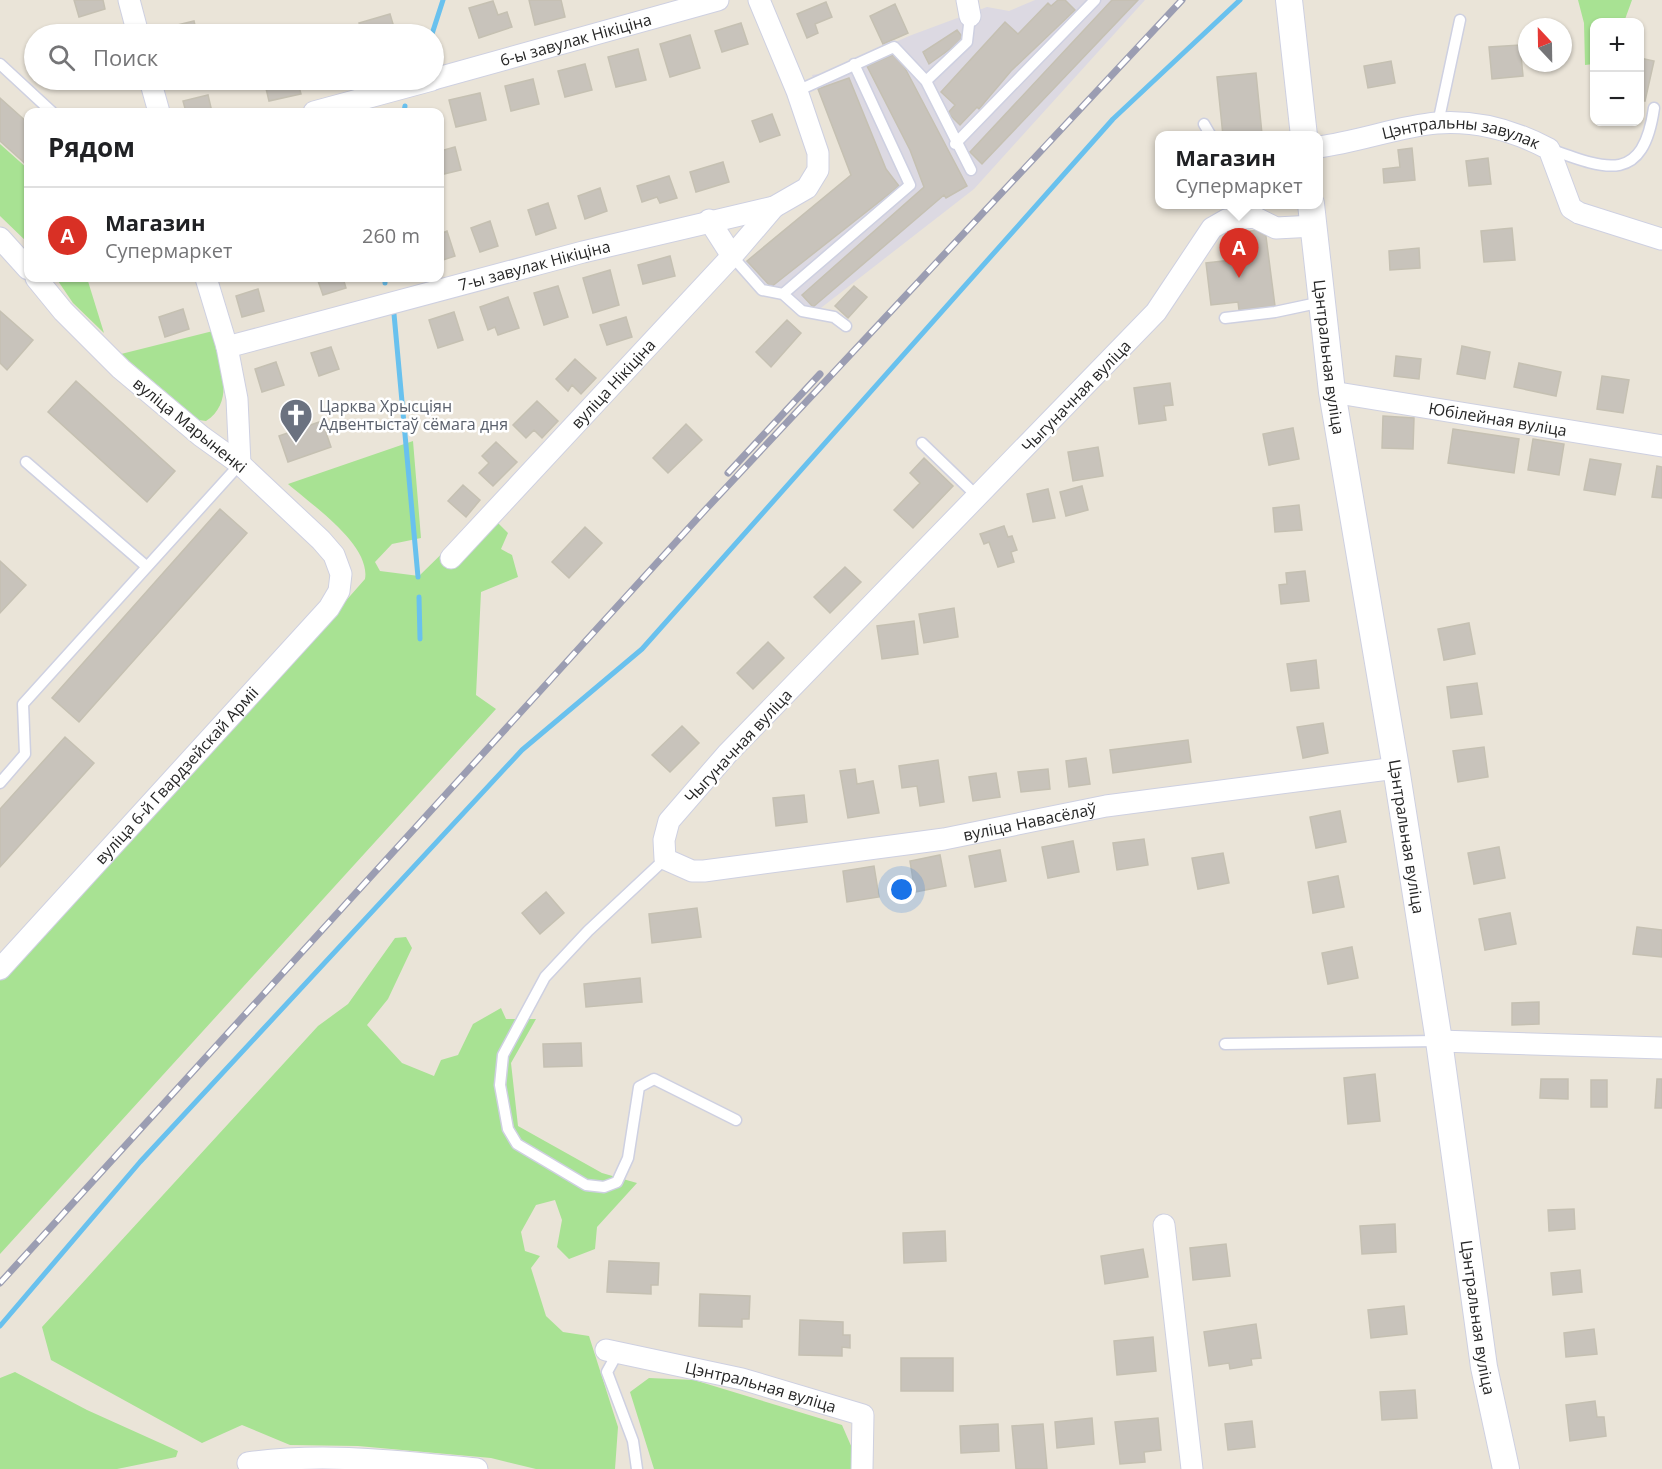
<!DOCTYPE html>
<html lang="ru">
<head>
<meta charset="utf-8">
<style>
	:root { --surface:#fff; --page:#f2f2f2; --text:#202124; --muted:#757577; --line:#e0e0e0; --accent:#d93025 }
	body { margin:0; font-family:"Open Sans",sans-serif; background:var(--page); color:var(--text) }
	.controls { position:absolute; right:18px; top:18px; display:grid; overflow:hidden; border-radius:12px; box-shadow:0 2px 4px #0004 }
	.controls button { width:54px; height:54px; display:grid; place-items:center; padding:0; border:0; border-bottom:2px solid var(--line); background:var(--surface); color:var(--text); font:30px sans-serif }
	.compass { position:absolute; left:1518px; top:18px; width:54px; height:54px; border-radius:50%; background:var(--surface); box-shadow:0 2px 4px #0004; rotate:338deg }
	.you { position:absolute; left:902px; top:890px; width:21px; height:21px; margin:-15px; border:4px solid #fff; border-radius:50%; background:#1a73e8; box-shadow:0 0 0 9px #1a73e833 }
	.badge { display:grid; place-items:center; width:39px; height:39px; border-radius:50%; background:var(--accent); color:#fff; font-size:20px; font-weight:700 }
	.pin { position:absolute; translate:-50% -50px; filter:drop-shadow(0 2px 3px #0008) }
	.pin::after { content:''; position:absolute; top:32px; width:21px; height:18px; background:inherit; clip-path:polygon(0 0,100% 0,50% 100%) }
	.popup { position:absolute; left:1155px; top:131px; width:168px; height:78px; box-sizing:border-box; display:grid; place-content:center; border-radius:12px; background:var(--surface); filter:drop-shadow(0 2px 4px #0005); font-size:20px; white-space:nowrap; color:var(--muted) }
	.popup b { font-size:22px; color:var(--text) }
	.popup::after { content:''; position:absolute; left:50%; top:100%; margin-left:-12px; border:12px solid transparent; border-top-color:var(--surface) }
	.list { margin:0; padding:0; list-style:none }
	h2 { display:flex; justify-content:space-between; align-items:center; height:78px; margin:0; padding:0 24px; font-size:26px }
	h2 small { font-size:20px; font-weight:400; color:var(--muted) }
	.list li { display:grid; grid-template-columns:39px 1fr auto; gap:18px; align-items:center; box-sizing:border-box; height:96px; padding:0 24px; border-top:2px solid var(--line) }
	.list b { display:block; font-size:22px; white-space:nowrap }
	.list p { margin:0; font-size:20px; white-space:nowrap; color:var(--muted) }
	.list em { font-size:20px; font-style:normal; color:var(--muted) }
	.icon { flex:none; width:33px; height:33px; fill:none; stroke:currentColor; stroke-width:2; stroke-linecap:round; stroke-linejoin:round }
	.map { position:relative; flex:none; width:1662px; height:1469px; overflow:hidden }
	.search { position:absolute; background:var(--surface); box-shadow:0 2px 4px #0004; left:24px; top:24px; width:420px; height:66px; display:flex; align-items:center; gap:15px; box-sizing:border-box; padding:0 21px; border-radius:33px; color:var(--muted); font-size:22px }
	.panel { position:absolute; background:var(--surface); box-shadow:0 2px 4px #0004; left:24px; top:108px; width:420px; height:174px; border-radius:12px }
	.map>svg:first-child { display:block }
	.industrial { fill:#dcd9e2 }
	.green { fill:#a8e293 }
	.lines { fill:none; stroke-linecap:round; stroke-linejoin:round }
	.stream { stroke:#69c1ee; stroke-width:5 }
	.building { fill:#c8c3bb; stroke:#c5c0b2; stroke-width:1.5 }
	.service-casing { stroke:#ced0e1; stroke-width:13 }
	.minor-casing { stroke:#ced0e1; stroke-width:23 }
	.tertiary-casing { stroke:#ced0e1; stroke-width:28 }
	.service { stroke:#fff; stroke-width:10 }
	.minor { stroke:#fff; stroke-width:21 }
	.tertiary { stroke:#fff; stroke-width:26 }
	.rail-casing { stroke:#9b9db2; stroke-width:7 }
	.rail { stroke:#fff; stroke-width:4.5; stroke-dasharray:14; stroke-linecap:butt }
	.labels { text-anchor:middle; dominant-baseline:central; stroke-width:5; stroke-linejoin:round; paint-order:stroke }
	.street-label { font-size:16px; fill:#272727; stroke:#fff }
	.worship-label { font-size:16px; fill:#5b616d; stroke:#fff; text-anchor:start }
</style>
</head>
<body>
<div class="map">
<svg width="1662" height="1469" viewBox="0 0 1662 1469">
	<rect width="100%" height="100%" fill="#eae4d8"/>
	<!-- industrial -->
	<path class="industrial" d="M 1035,0 L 1145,0 L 974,189 L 808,318 L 783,300 L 760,294 L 735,270 L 851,175 L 812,75 L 826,73 L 909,36 L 987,7 L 1009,11 Z"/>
	<!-- green -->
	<path class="green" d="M 1578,0 L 1632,0 L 1624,22 L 1594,22 L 1594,64 L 1585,65 L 1584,23 Z
		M 0,144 L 28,169 L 28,243 L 0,216 Z
		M 56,278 L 87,278 L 104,333 L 73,303 Z
		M 213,331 C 219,361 237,401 206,421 L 199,420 L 121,354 Z
		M 413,441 L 421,538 L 392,544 L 375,562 L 380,571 L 419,576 L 466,530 L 496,521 L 508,533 L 501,549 L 512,555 L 518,577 L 481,592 L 476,695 L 496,709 L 0,1254 L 0,978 L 241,720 L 365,579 C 371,545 312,505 288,484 Z
		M 406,937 L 412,948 L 388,999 L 367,1025 L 402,1063 L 434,1076 L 441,1060 L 458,1055 L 473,1024 L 501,1008 L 506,1019 L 536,1019 L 511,1063 L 518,1126 L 602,1173 L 637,1183 L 597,1227 L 595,1249 L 569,1259 L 557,1247 L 562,1220 L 555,1200 L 536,1205 L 521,1232 L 525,1251 L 540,1256 L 531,1268 L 546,1316 L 563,1332 L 589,1336 L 618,1427 L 615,1469 L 536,1469 L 491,1458 L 358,1446 L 290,1445 L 242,1425 L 202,1443 L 51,1360 L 42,1327 L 318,1026 L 348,1004 L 395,938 Z
		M 15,1372 L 87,1410 L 178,1451 L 176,1457 L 117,1469 L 0,1469 L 0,1378 Z
		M 649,1378 L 694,1380 L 842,1425 L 855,1455 L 855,1469 L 654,1469 L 630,1392 Z"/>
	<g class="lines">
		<!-- stream -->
		<path class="stream" d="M 432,34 L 443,0
			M 404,112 L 405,106
			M 385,283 L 385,278
			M 394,314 L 418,577
			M 419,597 L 420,639
			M 0,1326 L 140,1162 L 522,750 L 642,649 L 1113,119 L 1240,0"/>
	</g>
	<!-- building -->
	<path class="building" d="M 74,0 L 103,0 L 105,9 L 79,17 Z
		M 529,0 L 561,0 L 565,17 L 535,25 Z
		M 1058,0 L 1065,0 L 1075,10 L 1011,71 L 979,109 L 977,107 L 960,125 L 948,113 L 955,105 L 941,92 L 1005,22 L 1018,34 L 1048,3 L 1051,6 Z
		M 1112,0 L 1138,0 L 982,164 L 970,152 Z
		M 493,1 L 498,15 L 507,12 L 512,27 L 479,38 L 469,8 Z
		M 826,2 L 832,17 L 815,24 L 818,33 L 807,38 L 797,14 Z
		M 895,4 L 908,33 L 883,44 L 870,16 Z
		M 390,14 L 396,34 L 363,34 L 359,23 Z
		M 194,21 L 197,34 L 171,34 L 169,27 Z
		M 741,23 L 748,44 L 722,52 L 715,31 Z
		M 957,30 L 964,39 L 929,64 L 923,52 Z
		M 690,35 L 700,68 L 670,77 L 660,44 Z
		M 1520,45 L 1523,76 L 1492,79 L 1489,47 Z
		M 638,49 L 646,80 L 616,87 L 608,57 Z
		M 897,53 L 967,186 L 946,198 L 944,195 L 813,307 L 802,295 L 924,187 L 910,150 L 867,66 Z
		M 1640,58 L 1654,61 L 1645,101 L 1640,100 Z
		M 1391,61 L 1395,83 L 1368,88 L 1364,66 Z
		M 585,64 L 592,90 L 565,97 L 558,71 Z
		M 1256,73 L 1262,134 L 1223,136 L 1217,77 Z
		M 849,78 L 886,169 L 899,186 L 771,287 L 747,261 L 851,175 L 818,89 Z
		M 533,79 L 539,104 L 511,111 L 505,86 Z
		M 264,80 L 297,80 L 301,94 L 269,101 Z
		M 480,93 L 486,120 L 456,127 L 449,100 Z
		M 208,95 L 212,112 L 186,112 L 183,101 Z
		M 0,98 L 28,123 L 28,166 L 0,141 Z
		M 772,114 L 780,135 L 760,142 L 752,121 Z
		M 455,147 L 461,170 L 440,175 L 440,151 Z
		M 1412,148 L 1415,180 L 1384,183 L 1383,169 L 1400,167 L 1398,150 Z
		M 1488,158 L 1491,184 L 1469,186 L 1466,161 Z
		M 723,162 L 729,182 L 696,192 L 690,172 Z
		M 669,176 L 677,198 L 660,203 L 657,197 L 642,202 L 637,186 Z
		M 600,188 L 607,211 L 585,219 L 578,196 Z
		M 548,203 L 556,228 L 536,235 L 528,210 Z
		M 490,221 L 498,246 L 480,252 L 471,228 Z
		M 1512,228 L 1515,260 L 1484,262 L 1481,231 Z
		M 1265,229 L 1275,306 L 1239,310 L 1238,302 L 1211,305 L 1206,263 L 1232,260 L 1229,234 Z
		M 447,231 L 455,256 L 440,261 L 440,234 Z
		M 1419,248 L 1420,268 L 1390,270 L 1389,251 Z
		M 670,256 L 675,276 L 643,284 L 638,265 Z
		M 610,270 L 619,305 L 593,313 L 583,278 Z
		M 317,278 L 343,278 L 346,288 L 323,295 Z
		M 558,286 L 568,317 L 544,325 L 534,293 Z
		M 854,286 L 867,297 L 848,318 L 835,306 Z
		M 258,289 L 264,311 L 242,317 L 236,296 Z
		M 508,297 L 519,328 L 498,335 L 495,327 L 488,330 L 480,307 Z
		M 183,309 L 189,329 L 165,337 L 159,317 Z
		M 0,311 L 33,340 L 7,370 L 0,363 Z
		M 454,312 L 463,340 L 438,348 L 429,320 Z
		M 626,317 L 632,337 L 607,345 L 600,325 Z
		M 787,320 L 801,333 L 771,367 L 756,352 Z
		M 1462,346 L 1490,352 L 1485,379 L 1457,374 Z
		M 331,347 L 339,369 L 319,376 L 311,353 Z
		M 1396,356 L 1421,359 L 1419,379 L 1394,376 Z
		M 575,359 L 596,378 L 581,394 L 572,385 L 568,391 L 556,379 Z
		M 276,362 L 284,385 L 262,392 L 255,369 Z
		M 1519,363 L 1561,372 L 1556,396 L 1514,387 Z
		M 1602,376 L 1629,380 L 1623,413 L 1597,409 Z
		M 76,381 L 175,471 L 147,502 L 48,412 Z
		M 1170,383 L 1173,405 L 1164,406 L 1166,420 L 1139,424 L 1134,388 Z
		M 537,401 L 558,421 L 542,438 L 534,430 L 526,438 L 513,425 Z
		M 1383,416 L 1414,418 L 1413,449 L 1382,448 Z
		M 322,421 L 331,447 L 288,462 L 279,436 Z
		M 686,424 L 702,440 L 668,473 L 653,458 Z
		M 1293,428 L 1299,459 L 1269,465 L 1263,434 Z
		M 1453,429 L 1519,439 L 1514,473 L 1448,463 Z
		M 1533,439 L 1564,444 L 1559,475 L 1528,470 Z
		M 496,442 L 517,462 L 493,486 L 479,473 L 489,463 L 482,456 Z
		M 1098,447 L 1103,476 L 1073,481 L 1068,452 Z
		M 924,458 L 953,486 L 913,528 L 894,510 L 920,483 L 910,473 Z
		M 1590,459 L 1621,464 L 1615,495 L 1584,490 Z
		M 1657,466 L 1662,467 L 1662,498 L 1652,497 Z
		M 463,485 L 480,500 L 466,517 L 448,501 Z
		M 1082,486 L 1088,510 L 1066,516 L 1060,492 Z
		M 1048,489 L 1055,518 L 1033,522 L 1027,494 Z
		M 1299,505 L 1302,530 L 1275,532 L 1273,508 Z
		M 220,509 L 247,533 L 79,722 L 52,698 Z
		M 1004,526 L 1008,537 L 1012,536 L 1017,550 L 1011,552 L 1014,562 L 998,567 L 989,542 L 984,544 L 980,534 Z
		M 585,527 L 602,543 L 569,578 L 552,562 Z
		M 0,561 L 26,585 L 0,613 Z
		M 845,567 L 861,582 L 830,613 L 814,597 Z
		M 1305,571 L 1309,601 L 1281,604 L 1279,585 L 1287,584 L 1286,573 Z
		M 954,608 L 958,637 L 924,643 L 919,614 Z
		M 914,621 L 918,654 L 882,659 L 877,626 Z
		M 1469,623 L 1475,654 L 1444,660 L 1438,629 Z
		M 768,642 L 784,658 L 753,689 L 737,673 Z
		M 1316,660 L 1319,688 L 1291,691 L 1287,664 Z
		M 1477,683 L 1482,714 L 1451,718 L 1447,687 Z
		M 1323,723 L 1328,753 L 1303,758 L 1297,727 Z
		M 682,726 L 699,743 L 670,772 L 652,755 Z
		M 65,737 L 94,763 L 0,867 L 0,809 Z
		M 1188,740 L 1191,762 L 1113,773 L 1110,750 Z
		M 1484,747 L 1488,777 L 1458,782 L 1453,751 Z
		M 1086,758 L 1090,784 L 1069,787 L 1066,761 Z
		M 938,760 L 944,802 L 920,806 L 917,786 L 902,788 L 899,766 Z
		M 855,769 L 857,784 L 873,781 L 879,813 L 848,818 L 840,771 Z
		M 1048,769 L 1050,789 L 1021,792 L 1018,772 Z
		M 996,773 L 1000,797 L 973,801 L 969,777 Z
		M 804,795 L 807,822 L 776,826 L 773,798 Z
		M 1340,811 L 1346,842 L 1316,848 L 1310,817 Z
		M 1144,839 L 1148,865 L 1117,870 L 1113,843 Z
		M 1073,841 L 1079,872 L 1048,878 L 1042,847 Z
		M 1499,847 L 1505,878 L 1474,884 L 1468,853 Z
		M 1000,850 L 1006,881 L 975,887 L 969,856 Z
		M 1223,853 L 1229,883 L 1198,889 L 1192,858 Z
		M 940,855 L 946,886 L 915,892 L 910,861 Z
		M 874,866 L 879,897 L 847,902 L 843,871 Z
		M 1338,876 L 1344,907 L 1313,913 L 1308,882 Z
		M 546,892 L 564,913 L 540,934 L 522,913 Z
		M 697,908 L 701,937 L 652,943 L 649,914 Z
		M 1510,913 L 1516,944 L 1485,950 L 1479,919 Z
		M 1637,927 L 1662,930 L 1662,957 L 1633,954 Z
		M 1352,947 L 1358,978 L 1328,984 L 1322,953 Z
		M 640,978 L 642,1002 L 586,1007 L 584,984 Z
		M 1539,1002 L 1539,1024 L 1512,1025 L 1512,1003 Z
		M 581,1043 L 582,1066 L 544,1067 L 543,1044 Z
		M 1375,1074 L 1380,1121 L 1348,1124 L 1344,1078 Z
		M 1541,1079 L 1568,1079 L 1568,1099 L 1540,1098 Z
		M 1657,1079 L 1662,1079 L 1662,1108 L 1655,1108 Z
		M 1591,1080 L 1607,1080 L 1607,1107 L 1591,1107 Z
		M 1574,1209 L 1575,1229 L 1549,1231 L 1548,1210 Z
		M 1395,1224 L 1396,1252 L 1362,1254 L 1360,1226 Z
		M 945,1231 L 946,1261 L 904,1263 L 903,1233 Z
		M 1226,1244 L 1230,1276 L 1193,1280 L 1190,1248 Z
		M 1143,1249 L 1148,1277 L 1105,1284 L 1101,1256 Z
		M 609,1261 L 659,1263 L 658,1285 L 651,1285 L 651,1294 L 607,1292 Z
		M 1580,1270 L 1582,1292 L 1553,1295 L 1551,1273 Z
		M 700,1294 L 750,1296 L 749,1319 L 742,1319 L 742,1327 L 699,1326 Z
		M 1404,1306 L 1407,1334 L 1371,1338 L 1368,1310 Z
		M 800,1320 L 843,1322 L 843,1335 L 850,1335 L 850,1348 L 842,1347 L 842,1356 L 799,1355 Z
		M 1256,1324 L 1261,1358 L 1251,1359 L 1252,1365 L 1230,1369 L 1229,1363 L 1209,1366 L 1204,1332 Z
		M 1594,1329 L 1597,1354 L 1566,1357 L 1564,1333 Z
		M 1153,1337 L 1156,1371 L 1117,1375 L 1114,1341 Z
		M 901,1358 L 953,1358 L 953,1391 L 901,1391 Z
		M 1415,1390 L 1417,1418 L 1382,1420 L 1380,1392 Z
		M 1595,1401 L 1597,1417 L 1604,1417 L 1606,1436 L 1570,1441 L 1566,1405 Z
		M 1092,1418 L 1094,1444 L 1057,1448 L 1055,1422 Z
		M 1158,1418 L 1161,1450 L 1144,1452 L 1145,1462 L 1120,1464 L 1115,1422 Z
		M 1252,1421 L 1255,1447 L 1228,1450 L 1225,1424 Z
		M 998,1424 L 999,1451 L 961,1453 L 960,1426 Z
		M 1043,1424 L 1047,1469 L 1016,1469 L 1012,1426 Z"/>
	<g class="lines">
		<!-- service casing -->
		<g class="service-casing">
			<path id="service" d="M 0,64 L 52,112
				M 926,81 L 967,42 L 970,16
				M 797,91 L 894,47 L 926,81 L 971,170
				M 1438,123 L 1460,20
				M 1204,124 L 1211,136
				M 955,144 L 1095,0
				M 1550,149 C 1607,170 1643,184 1654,108
				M 732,256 L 762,290 L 783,294 L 910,185 L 854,64
				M 783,294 L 802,311 L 834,317 L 846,326
				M 1225,318 L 1275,312 L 1322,302
				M 922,443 L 978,497
				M 26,462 L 146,566
				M 0,783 L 25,754 L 23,704 L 240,464
				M 665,859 L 588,931 L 545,977 L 503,1055 L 500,1085 L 508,1129 L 517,1144 L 586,1185 L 604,1187 L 617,1182 L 628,1158 L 639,1087 L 654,1079 L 736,1120
				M 1225,1044 L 1438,1041
				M 618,1352 L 607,1372 L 633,1441 L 637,1469"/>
		</g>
		<!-- minor casing -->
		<g class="minor-casing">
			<g id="minor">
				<path d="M 129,0 L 138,34"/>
				<path d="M 967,0 L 970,16"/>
				<path id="s1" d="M 434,79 L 718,0"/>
				<path d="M 150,80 L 159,112"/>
				<path d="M 314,112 L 432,80"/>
				<path id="s2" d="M 1318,147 C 1358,142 1400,126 1437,123 C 1477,120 1515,131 1549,149 L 1571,208 L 1579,213 L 1661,239"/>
				<path d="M 709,220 L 732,256"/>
				<path id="s3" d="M 1314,226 L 1276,228 L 1254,217 L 1226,220 L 1212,228 L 1156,312 L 727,754 L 669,821 L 664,840 L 665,859 L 692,871 L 704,871 L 944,839 L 1106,806 L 1396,768"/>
				<path d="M 0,238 L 28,269"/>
				<path d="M 206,278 L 227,347 L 237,399 L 240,464"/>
				<path id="s4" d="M 227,347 L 583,252 L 774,207 L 807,188 L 818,170 L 818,153 L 797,91 L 759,0"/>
				<path id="s5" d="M 1332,392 L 1662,446"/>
				<path id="s6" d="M 451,558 L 732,256 L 774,207"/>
				<path id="s7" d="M 0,969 L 329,608 L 339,591 L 341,574 L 334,555 L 321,540 L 240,464 L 201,436 L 121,369 L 63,311 L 36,278"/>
				<path d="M 1439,1041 L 1662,1048"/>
				<path d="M 1164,1225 L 1192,1469"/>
				<path id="s8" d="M 606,1350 L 742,1379 L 863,1415 L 862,1469"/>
				<path d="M 248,1463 C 325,1452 401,1462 477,1469"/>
			</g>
		</g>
		<!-- tertiary casing -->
		<g class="tertiary-casing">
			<g id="tertiary">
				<path d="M 1289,0 L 1304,136"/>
				<path id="s9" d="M 1311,204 L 1332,392 L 1396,768 L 1439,1041 L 1484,1367 L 1506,1469"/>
			</g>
		</g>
		<!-- service -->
		<use href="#service" class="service"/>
		<!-- minor -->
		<use href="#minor" class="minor"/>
		<!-- tertiary -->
		<use href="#tertiary" class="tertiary"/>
		<!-- rail casing -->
		<g class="rail-casing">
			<path id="rail" d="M 728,473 L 820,374
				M 0,1283 L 707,508 L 1182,0"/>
		</g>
		<!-- rail -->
		<use href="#rail" class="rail"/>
	</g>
	<!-- icons -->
	<defs>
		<g id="church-pin" transform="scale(1.725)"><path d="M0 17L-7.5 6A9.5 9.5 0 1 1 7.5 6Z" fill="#6b7280" stroke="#fff"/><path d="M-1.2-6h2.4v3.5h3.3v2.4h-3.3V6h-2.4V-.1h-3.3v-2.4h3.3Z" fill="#fff"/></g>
	</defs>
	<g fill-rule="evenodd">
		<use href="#church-pin" x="296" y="415"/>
	</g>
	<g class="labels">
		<!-- street labels -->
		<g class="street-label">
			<text stroke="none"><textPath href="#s1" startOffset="147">6-ы завулак Нікіціна</textPath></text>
			<text stroke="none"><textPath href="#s2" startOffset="146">Цэнтральны завулак</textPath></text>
			<text stroke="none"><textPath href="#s4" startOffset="318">7-ы завулак Нікіціна</textPath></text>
			<text stroke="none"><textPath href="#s9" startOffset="154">Цэнтральная вуліца</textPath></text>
			<text stroke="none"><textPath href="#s6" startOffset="238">вуліца Нікіціна</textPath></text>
			<text transform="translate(1076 396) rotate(-46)">Чыгуначная вуліца</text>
			<text stroke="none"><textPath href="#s5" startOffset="168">Юбілейная вуліца</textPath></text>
			<text transform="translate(190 425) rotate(39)">вуліца Марыненкі</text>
			<text transform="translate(738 746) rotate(-47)">Чыгуначная вуліца</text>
			<text stroke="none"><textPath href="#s7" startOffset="262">вуліца 6-й Гвардзейскай Арміі</textPath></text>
			<text stroke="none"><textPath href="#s3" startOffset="1322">вуліца Навасёлаў</textPath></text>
			<text stroke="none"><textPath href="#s9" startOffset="640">Цэнтральная вуліца</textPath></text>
			<text stroke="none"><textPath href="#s9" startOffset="1126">Цэнтральная вуліца</textPath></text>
			<text stroke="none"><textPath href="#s8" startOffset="159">Цэнтральная вуліца</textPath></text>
		</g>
		<!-- worship labels -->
		<g class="worship-label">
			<text x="319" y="406">Царква Хрысціян<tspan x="319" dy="18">Адвентыстаў сёмага дня</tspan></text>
		</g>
	</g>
</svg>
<div class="controls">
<button>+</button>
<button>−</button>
</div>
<svg class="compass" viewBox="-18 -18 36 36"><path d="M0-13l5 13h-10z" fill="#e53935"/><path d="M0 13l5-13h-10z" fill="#757577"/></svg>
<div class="you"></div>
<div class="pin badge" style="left:1239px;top:278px">A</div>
<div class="popup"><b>Магазин</b>Супермаркет</div>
<div class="search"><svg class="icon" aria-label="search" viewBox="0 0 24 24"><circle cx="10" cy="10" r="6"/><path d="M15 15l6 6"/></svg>Поиск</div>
<section class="panel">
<h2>Рядом<small></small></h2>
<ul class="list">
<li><span class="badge">A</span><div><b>Магазин</b><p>Супермаркет</p></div><em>260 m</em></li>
</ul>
</section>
</div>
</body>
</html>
